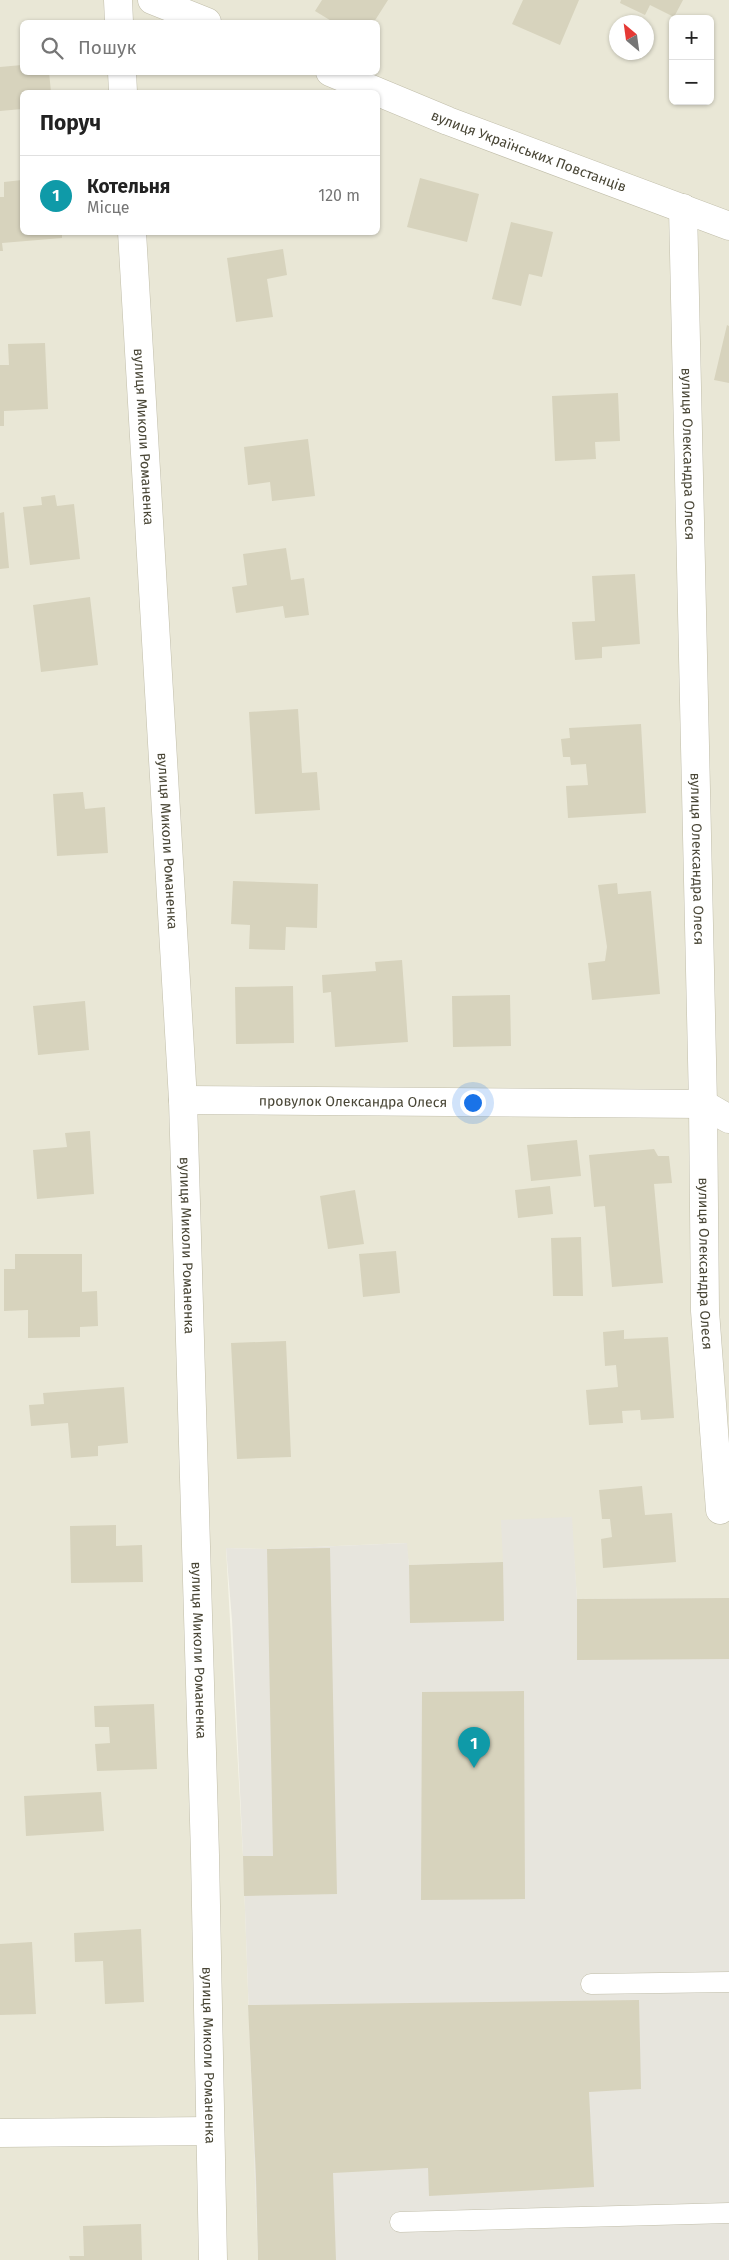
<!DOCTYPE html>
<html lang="uk">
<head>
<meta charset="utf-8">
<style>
	:root { --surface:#fff; --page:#f2f2f2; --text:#222; --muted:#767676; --line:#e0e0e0; --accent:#111827 }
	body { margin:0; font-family:"Fira Sans",sans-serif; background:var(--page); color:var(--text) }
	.controls { position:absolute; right:15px; top:15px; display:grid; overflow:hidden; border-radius:8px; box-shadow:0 1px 4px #0004 }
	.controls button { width:45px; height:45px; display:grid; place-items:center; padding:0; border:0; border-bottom:1px solid var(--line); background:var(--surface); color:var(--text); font:25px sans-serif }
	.compass { position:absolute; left:609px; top:15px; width:45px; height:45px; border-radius:50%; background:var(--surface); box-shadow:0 1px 4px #0004; rotate:331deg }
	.you { position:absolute; left:472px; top:1102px; width:18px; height:18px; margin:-12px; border:4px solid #fff; border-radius:50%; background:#1a73e8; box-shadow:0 0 0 8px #1a73e833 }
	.badge { display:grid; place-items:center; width:32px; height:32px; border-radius:50%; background:var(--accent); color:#fff; font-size:16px; font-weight:700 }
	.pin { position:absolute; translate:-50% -41px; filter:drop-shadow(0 1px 2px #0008) }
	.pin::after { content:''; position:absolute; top:26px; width:18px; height:15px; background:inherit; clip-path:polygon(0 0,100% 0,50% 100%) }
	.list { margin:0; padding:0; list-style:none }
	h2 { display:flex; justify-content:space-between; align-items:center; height:65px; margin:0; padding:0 20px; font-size:21px }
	h2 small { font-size:16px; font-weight:400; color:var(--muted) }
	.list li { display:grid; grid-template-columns:32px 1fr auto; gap:15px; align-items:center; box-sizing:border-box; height:80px; padding:0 20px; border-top:1px solid var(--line) }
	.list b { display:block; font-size:19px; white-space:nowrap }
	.list p { margin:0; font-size:16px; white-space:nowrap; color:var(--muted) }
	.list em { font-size:16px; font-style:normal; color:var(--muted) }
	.icon { flex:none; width:28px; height:28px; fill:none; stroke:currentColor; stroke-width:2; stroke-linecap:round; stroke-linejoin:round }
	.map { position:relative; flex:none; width:729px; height:2260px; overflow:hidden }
	.search { position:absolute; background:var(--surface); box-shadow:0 1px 4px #0004; left:20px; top:20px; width:360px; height:55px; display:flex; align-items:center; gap:12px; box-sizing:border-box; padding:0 18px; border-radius:8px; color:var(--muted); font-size:19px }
	.panel { position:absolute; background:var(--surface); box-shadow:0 1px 4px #0004; left:20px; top:90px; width:360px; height:145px; border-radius:8px }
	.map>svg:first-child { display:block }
	.residential { fill:#e9e7d6; fill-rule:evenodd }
	.industrial { fill:#e7e5dd }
	.building { fill:#d7d3bd }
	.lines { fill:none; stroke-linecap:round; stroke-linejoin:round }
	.service-casing { stroke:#c1beaa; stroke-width:21 }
	.minor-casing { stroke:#c1beaa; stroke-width:29 }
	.tertiary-casing { stroke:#c1beaa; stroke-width:29 }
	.service { stroke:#fff; stroke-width:20 }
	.minor { stroke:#fff; stroke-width:28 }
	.tertiary { stroke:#fff; stroke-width:28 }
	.labels { text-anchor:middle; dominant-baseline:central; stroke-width:4; stroke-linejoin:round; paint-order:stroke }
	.street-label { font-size:14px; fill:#494636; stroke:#fff }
</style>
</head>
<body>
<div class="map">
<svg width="729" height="2260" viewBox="0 0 729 2260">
	<rect width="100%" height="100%" fill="#f5f4e8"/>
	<!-- residential -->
	<path class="residential" d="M 0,0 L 729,0 L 729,1598 L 577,1599 L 571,1517 L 503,1562 L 409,1565 L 406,1543 L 267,1549 L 226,1548 L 243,1856 L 258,2260 L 0,2260 ZM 673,19 L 710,19 L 710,101 L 673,101 ZM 22,22 L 378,22 L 378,72 L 22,72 ZM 616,22 L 646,22 L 646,52 L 616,52 ZM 22,92 L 378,92 L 378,232 L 22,232 Z"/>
	<!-- industrial -->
	<path class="industrial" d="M 572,1517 L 577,1599 L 729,1598 L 729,2260 L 258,2260 L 243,1856 L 232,1620 L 226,1548 L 267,1549 L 407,1543 L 409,1565 L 503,1562 L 501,1520 Z"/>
	<!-- building -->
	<path class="building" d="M 322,0 L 388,0 L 374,22 L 333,22 L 315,11 Z
		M 523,0 L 579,0 L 560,45 L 512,24 Z
		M 621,0 L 683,0 L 674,17 L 650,5 L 645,15 L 620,3 Z
		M 22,65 L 22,72 L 49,72 L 51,92 L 22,92 L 22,109 L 0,111 L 0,67 Z
		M 420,178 L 479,194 L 467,242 L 407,227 Z
		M 22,180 L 22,232 L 62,232 L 62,238 L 2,243 L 3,251 L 0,251 L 0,197 L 4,197 L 4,182 Z
		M 511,222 L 553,232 L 542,277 L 529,274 L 521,306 L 492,299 Z
		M 283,249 L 287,275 L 267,279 L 273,317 L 236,322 L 227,258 Z
		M 727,325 L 729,326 L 729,383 L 714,380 Z
		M 45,343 L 48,409 L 4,411 L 4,426 L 0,426 L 0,365 L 9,365 L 8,344 Z
		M 618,393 L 620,441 L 595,442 L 596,459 L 555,461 L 552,396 Z
		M 308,439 L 315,496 L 272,501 L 270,482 L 248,485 L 244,447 Z
		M 55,495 L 57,506 L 74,504 L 80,559 L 30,565 L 23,507 L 42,505 L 41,497 Z
		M 4,512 L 9,568 L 0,569 L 0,513 Z
		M 286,548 L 291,580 L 304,578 L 309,615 L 285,618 L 283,606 L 236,613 L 232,587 L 247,585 L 243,554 Z
		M 635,574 L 640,644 L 602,647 L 602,658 L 575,660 L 572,622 L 595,621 L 592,576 Z
		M 90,597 L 98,665 L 41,672 L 33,605 Z
		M 298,709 L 302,773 L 317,772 L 320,810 L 255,814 L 249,712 Z
		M 641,724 L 646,813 L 568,818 L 566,786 L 588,785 L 586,764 L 571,765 L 570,757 L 563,757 L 561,739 L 570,738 L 569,728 Z
		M 83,792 L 85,809 L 105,807 L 108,853 L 57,856 L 53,794 Z
		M 233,881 L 318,884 L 317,928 L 286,927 L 285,950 L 249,949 L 250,925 L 231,924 Z
		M 617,883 L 618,894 L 651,891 L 660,994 L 592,1000 L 588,963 L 605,961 L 607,947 L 598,885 Z
		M 402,960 L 408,1042 L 335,1047 L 331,992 L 323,993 L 322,975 L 376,971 L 375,962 Z
		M 293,986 L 294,1043 L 236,1044 L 235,987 Z
		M 510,995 L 511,1046 L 453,1047 L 452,996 Z
		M 85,1001 L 89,1050 L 38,1055 L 33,1006 Z
		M 90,1131 L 94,1194 L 37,1199 L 33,1150 L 67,1147 L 65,1133 Z
		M 577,1140 L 581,1176 L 531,1181 L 527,1145 Z
		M 654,1149 L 658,1156 L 669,1156 L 672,1183 L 654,1184 L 663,1283 L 612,1287 L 605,1206 L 594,1207 L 589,1155 Z
		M 550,1186 L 553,1214 L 518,1218 L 515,1190 Z
		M 355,1190 L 364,1244 L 328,1249 L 320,1196 Z
		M 581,1237 L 583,1296 L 553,1296 L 551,1238 Z
		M 396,1251 L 400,1293 L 363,1297 L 359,1254 Z
		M 15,1254 L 82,1254 L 82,1292 L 97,1291 L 98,1326 L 80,1327 L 80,1337 L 28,1338 L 28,1310 L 4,1311 L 4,1269 L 15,1269 Z
		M 624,1330 L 624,1339 L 668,1337 L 674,1418 L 641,1420 L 640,1410 L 622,1411 L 623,1423 L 589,1425 L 586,1390 L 618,1387 L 616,1365 L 605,1366 L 603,1332 Z
		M 286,1341 L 291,1457 L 237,1459 L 231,1343 Z
		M 124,1387 L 128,1443 L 98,1446 L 98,1456 L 71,1458 L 68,1423 L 31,1426 L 29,1405 L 44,1404 L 43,1393 Z
		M 642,1486 L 645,1515 L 672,1513 L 676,1562 L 603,1568 L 601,1539 L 612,1537 L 610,1519 L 602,1519 L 599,1490 Z
		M 116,1525 L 116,1546 L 142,1545 L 143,1582 L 71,1583 L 70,1526 Z
		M 330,1548 L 337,1894 L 244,1896 L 243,1856 L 273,1856 L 267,1549 Z
		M 503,1562 L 504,1621 L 410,1623 L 409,1565 Z
		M 729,1598 L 729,1659 L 577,1660 L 577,1599 Z
		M 524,1691 L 525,1899 L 421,1900 L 422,1692 Z
		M 154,1704 L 157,1769 L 97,1771 L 95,1744 L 110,1743 L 109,1727 L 95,1727 L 94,1706 Z
		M 101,1792 L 104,1831 L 26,1836 L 24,1796 Z
		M 141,1929 L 144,2002 L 105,2004 L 103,1961 L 75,1962 L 74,1933 Z
		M 32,1942 L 36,2014 L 0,2015 L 0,1944 Z
		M 639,2000 L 641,2089 L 589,2092 L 594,2187 L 429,2196 L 428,2168 L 333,2173 L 336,2260 L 258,2260 L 256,2177 L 248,2005 Z
		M 141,2224 L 142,2260 L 70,2260 L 69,2256 L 84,2256 L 83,2226 Z"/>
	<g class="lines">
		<!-- service casing -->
		<g class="service-casing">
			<path id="service" d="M 591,1984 L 729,1982
				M 400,2222 L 729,2213"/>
		</g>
		<!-- minor casing -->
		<g class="minor-casing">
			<g id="minor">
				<path d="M 118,0 L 119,22"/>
				<path d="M 122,72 L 123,92"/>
				<path id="s1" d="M 683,208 L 703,1104 L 705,1311 L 720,1510"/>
				<path id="s2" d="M 132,232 L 183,1100 L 205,1855 L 213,2260"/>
				<path id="s3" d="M 183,1100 L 703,1104 L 729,1119"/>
				<path d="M 0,2133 L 210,2131"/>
			</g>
		</g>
		<!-- tertiary casing -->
		<g class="tertiary-casing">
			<g id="tertiary">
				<path d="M 152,0 L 207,22"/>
				<path id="s4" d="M 330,72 L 448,121 L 729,226"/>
			</g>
		</g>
		<!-- service -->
		<use href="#service" class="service"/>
		<!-- minor -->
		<use href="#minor" class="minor"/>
		<!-- tertiary -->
		<use href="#tertiary" class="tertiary"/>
	</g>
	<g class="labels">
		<!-- street labels -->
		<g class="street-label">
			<text stroke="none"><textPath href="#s4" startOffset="214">вулиця Українських Повстанців</textPath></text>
			<text stroke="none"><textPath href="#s2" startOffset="205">вулиця Миколи Романенка</textPath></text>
			<text stroke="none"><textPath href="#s1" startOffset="246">вулиця Олександра Олеся</textPath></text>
			<text stroke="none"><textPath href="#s2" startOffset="610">вулиця Миколи Романенка</textPath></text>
			<text stroke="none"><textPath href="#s1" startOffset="651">вулиця Олександра Олеся</textPath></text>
			<text stroke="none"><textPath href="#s3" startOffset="170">провулок Олександра Олеся</textPath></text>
			<text stroke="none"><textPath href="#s2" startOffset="1015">вулиця Миколи Романенка</textPath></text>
			<text stroke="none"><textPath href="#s1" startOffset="1056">вулиця Олександра Олеся</textPath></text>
			<text stroke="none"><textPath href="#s2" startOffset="1420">вулиця Миколи Романенка</textPath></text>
			<text stroke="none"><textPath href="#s2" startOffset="1825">вулиця Миколи Романенка</textPath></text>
		</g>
	</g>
</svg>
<div class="controls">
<button>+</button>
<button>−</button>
</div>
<svg class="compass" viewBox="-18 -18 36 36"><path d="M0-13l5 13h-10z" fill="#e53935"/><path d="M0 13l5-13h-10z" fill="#767676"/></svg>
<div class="you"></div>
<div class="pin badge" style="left:474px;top:1768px;background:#0f9aa8">1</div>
<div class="search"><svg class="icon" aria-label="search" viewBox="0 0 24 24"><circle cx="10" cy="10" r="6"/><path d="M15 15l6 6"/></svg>Пошук</div>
<section class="panel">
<h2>Поруч<small></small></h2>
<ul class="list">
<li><span class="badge" style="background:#0f9aa8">1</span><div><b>Котельня</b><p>Місце</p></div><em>120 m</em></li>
</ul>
</section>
</div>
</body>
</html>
